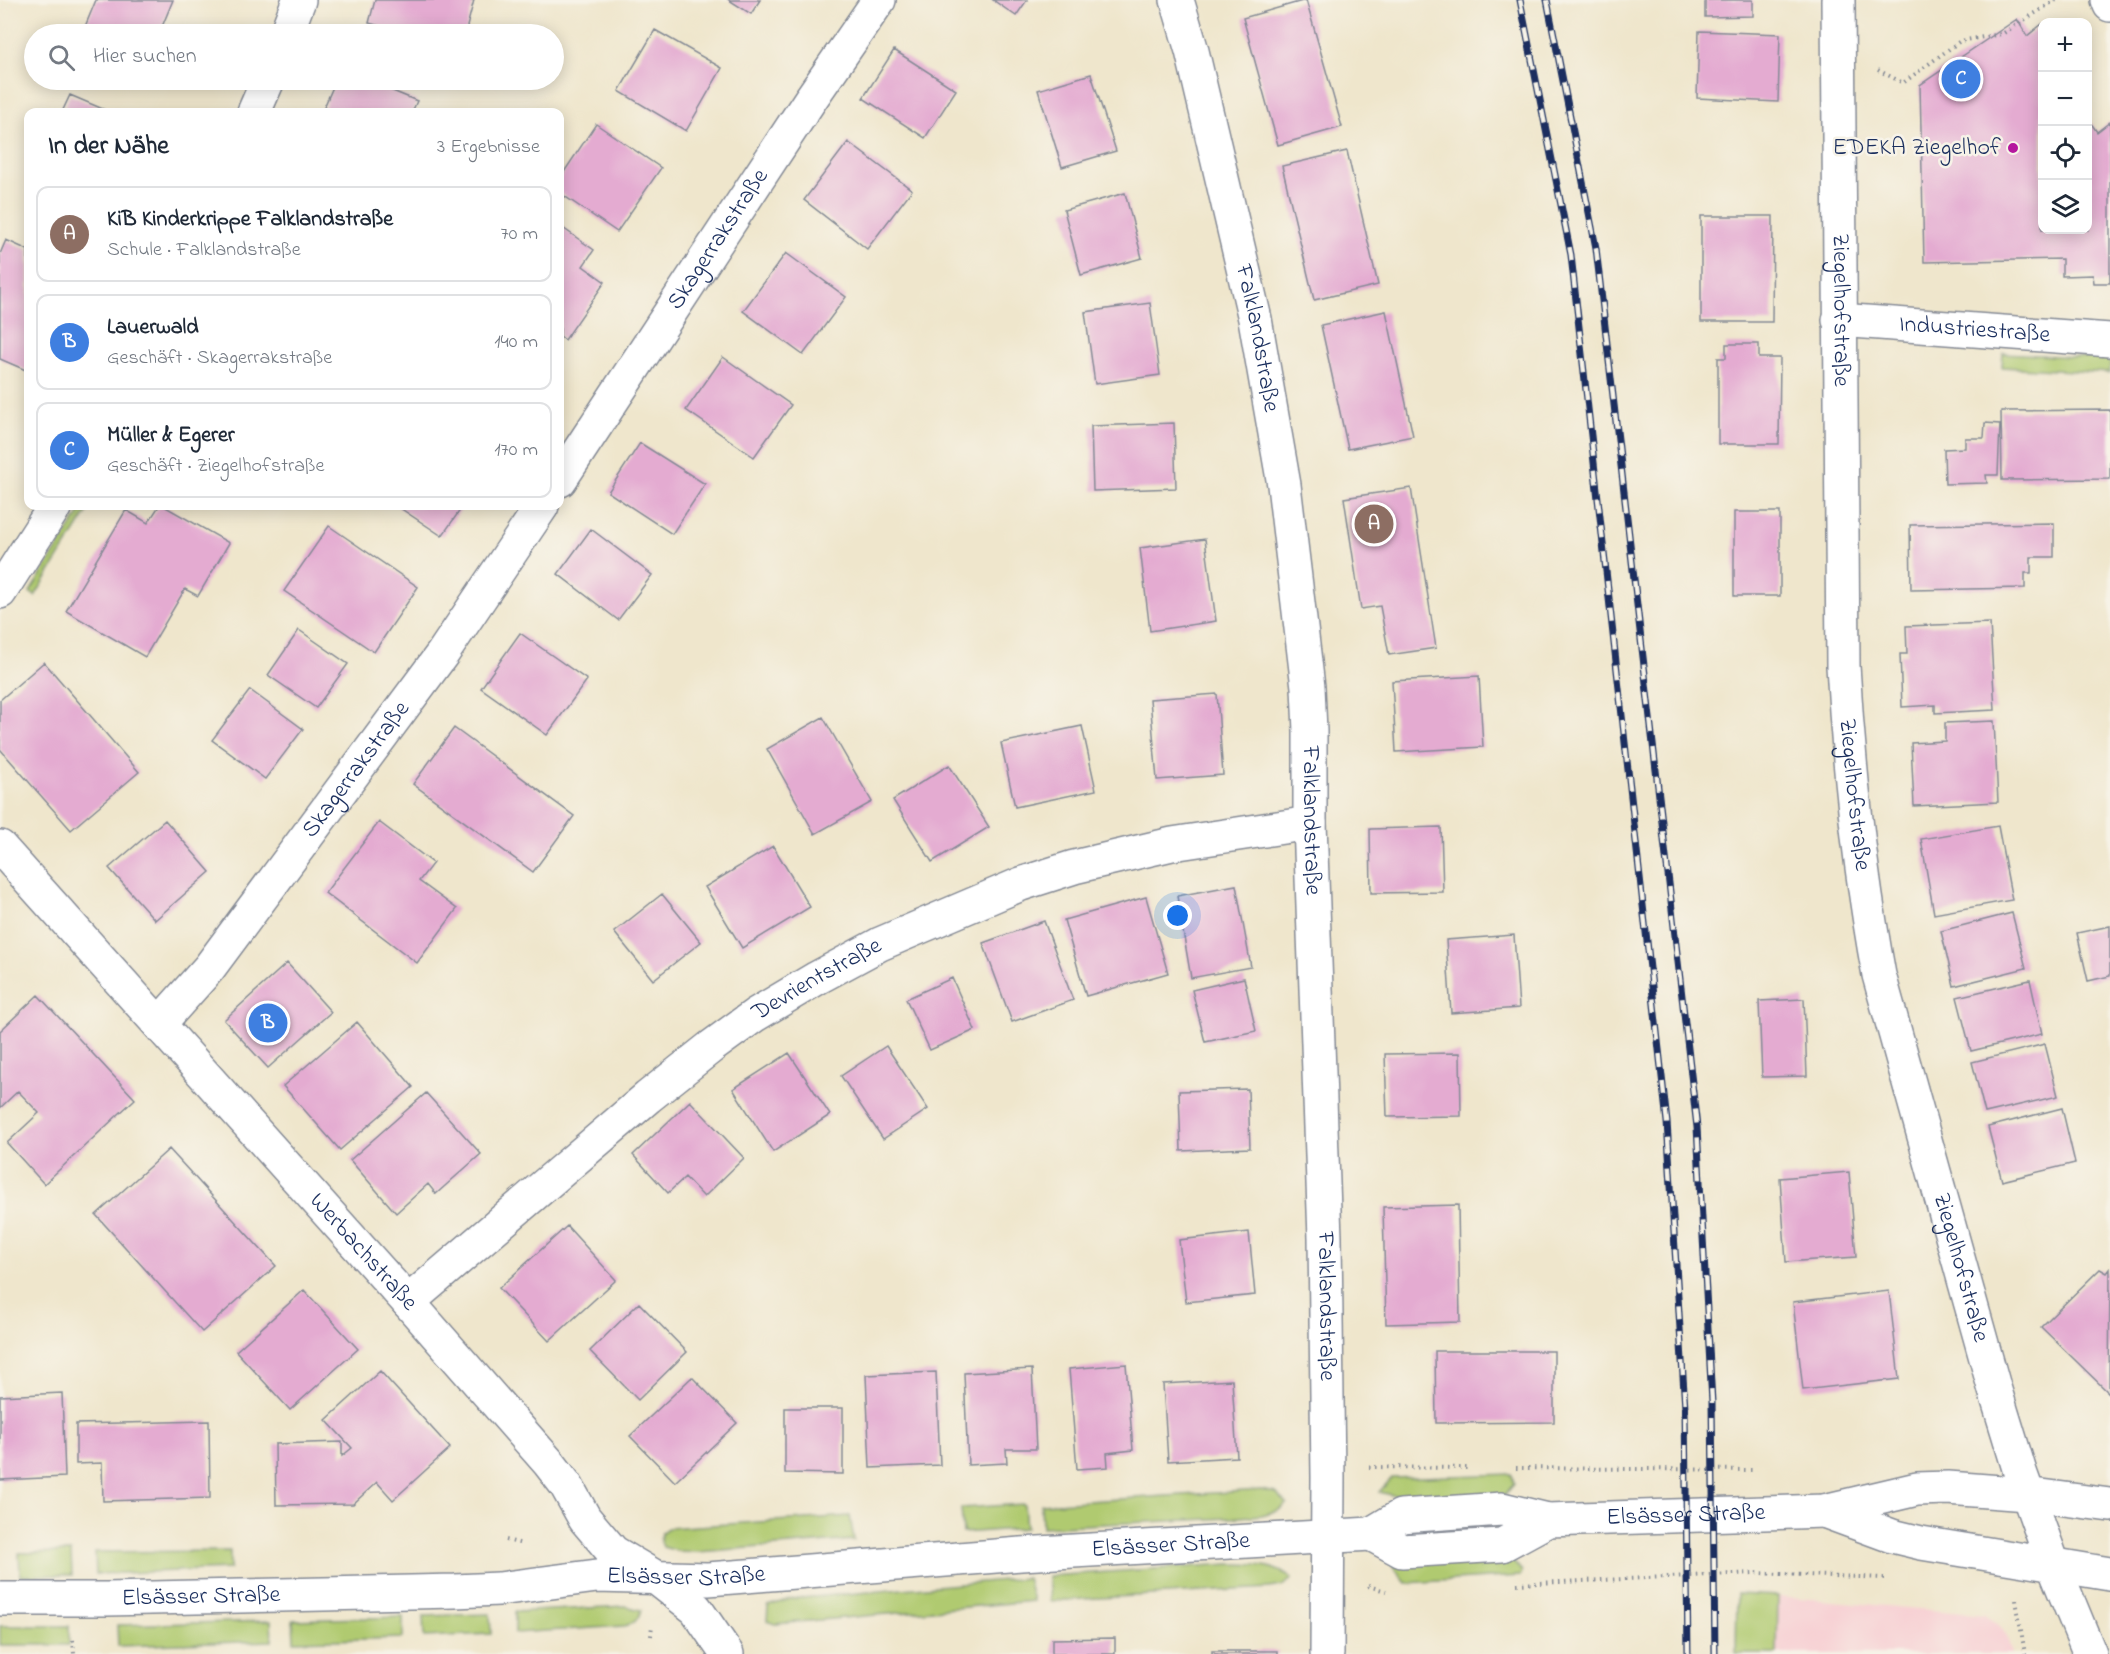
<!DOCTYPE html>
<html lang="de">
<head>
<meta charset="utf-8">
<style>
	:root { --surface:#fff; --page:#f6f6f7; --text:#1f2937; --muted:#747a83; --line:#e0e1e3; --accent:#b5179e }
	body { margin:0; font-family:"Indie Flower",sans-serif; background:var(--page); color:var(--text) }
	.controls { position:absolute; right:18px; top:18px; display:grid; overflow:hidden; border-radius:12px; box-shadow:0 3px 15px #0003 }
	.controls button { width:54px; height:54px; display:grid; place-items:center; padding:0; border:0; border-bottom:2px solid var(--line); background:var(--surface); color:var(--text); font:30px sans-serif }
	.you { position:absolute; left:1178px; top:916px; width:21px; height:21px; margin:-15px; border:4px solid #fff; border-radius:50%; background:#1a73e8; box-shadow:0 0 0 9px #1a73e833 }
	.badge { display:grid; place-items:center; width:39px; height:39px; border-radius:50%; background:var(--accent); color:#fff; font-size:20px; font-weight:700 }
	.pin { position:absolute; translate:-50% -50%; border:3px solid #fff; box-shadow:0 2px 6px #0006 }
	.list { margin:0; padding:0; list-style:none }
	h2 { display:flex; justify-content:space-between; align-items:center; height:78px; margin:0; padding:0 24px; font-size:26px }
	h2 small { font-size:20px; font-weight:400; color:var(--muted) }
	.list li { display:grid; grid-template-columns:39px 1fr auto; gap:18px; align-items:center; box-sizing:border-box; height:96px; margin:0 12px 12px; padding:0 12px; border:2px solid var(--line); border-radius:12px }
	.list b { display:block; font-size:22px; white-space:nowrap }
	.list p { margin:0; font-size:20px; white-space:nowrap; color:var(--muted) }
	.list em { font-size:20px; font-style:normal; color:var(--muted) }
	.icon { flex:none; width:33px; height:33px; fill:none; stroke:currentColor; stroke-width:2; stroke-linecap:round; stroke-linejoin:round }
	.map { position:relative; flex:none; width:2110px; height:1654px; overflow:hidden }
	.search { position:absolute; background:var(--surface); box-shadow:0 3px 15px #0003; left:24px; top:24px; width:540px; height:66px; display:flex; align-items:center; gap:15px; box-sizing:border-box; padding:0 21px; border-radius:33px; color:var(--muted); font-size:22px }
	.panel { position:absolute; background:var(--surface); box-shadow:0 3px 15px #0003; left:24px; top:108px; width:540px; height:402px; border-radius:12px }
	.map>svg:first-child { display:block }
	.built { fill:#f7cfd3 }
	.green { fill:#b0ca6f; stroke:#667c66; stroke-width:1.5 }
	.building { fill:#e4abd1 }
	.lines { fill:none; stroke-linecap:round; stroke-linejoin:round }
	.minor-casing { stroke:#858a95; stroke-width:36 }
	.path { stroke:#858a95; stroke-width:4; stroke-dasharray:1.5 4.5; stroke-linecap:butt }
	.minor { stroke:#fff; stroke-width:33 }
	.rail-casing { stroke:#1b2f5e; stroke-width:7 }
	.rail { stroke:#f7f3e8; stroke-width:4.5; stroke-dasharray:14; stroke-linecap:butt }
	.poi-dot { fill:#b5179e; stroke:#f7f3e8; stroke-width:2 }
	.labels { text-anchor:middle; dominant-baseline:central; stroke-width:5; stroke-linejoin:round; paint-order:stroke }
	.poi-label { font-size:24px; fill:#1b2f5e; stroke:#f7f3e8; text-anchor:end }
	.street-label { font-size:24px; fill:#1b2f5e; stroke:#f7f3e8 }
</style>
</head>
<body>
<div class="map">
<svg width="2110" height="1654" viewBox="0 0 2110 1654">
	<rect width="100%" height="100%" fill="#f7f3e8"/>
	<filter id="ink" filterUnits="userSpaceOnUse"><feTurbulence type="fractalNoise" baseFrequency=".0167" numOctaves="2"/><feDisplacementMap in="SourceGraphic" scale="12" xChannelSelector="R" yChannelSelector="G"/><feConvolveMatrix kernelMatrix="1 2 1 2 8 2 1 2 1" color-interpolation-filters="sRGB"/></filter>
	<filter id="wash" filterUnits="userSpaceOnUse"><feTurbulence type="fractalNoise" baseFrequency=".008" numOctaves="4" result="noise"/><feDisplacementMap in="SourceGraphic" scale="24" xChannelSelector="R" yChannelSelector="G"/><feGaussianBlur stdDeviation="1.35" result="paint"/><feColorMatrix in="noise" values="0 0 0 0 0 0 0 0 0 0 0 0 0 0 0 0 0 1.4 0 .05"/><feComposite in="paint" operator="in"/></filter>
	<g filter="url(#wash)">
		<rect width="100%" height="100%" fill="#efe6cc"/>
		<!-- built -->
		<path class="built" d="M 1778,1596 L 1984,1615 L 1999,1625 L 2007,1636 L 2012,1654 L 1777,1654 Z"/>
		<!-- green -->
		<path class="green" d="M 2003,353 L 2110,359 L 2110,373 L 2002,367 Z
			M 84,506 L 91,506 L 35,596 L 30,592 Z
			M 1512,1474 L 1514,1484 L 1504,1496 L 1409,1499 L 1379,1492 L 1392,1478 Z
			M 1261,1490 L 1276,1493 L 1287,1503 L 1279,1510 L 1262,1515 L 1230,1518 L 1042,1527 L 1041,1504 Z
			M 1024,1504 L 1026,1528 L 963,1533 L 961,1508 Z
			M 850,1516 L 854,1540 L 698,1552 L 678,1551 L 663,1547 C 659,1539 659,1532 668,1528 Z
			M 230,1551 L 230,1569 L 96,1574 L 95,1552 Z
			M 71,1552 L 72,1575 L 20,1576 L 19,1553 Z
			M 1508,1556 L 1522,1572 L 1520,1576 L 1406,1583 L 1393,1567 L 1404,1563 Z
			M 1230,1564 C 1254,1565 1273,1563 1292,1579 L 1282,1586 L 1269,1588 L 1050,1601 L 1048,1576 Z
			M 1027,1578 L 1033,1601 L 775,1624 L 767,1621 L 768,1606 L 790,1599 Z
			M 1737,1594 L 1778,1596 L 1777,1654 L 1736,1654 Z
			M 625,1606 L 641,1610 C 638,1621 634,1623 624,1626 L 515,1633 L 515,1612 Z
			M 490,1614 L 491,1634 L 424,1637 L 423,1616 Z
			M 403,1617 L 403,1638 L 294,1641 L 293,1620 Z
			M 271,1621 L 272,1641 L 118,1646 L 117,1625 Z
			M 0,1626 L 69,1626 L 69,1645 L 0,1645 Z"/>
		<g id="blocks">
			<!-- building -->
			<path class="building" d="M 96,0 L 173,0 L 159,34 L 82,34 Z
				M 375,0 L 474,0 L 465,34 L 409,34 L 369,23 Z
				M 729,0 L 760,0 L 751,14 Z
				M 993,0 L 1027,0 L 1016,16 Z
				M 1306,0 L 1342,127 L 1278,145 L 1243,18 Z
				M 1705,0 L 1753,0 L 1753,16 L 1705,17 Z
				M 2017,19 L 2027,36 L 2042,24 L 2042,230 L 2088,230 L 2088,119 L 2097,132 L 2110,122 L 2110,283 L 2094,283 L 2093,275 L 2062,276 L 2062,259 L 1924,262 L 1920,85 Z
				M 655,30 L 722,68 L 686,131 L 619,91 Z
				M 1699,31 L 1780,34 L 1778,102 L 1697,98 Z
				M 894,50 L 956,90 L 925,138 L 863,98 Z
				M 1091,74 L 1116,151 L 1062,167 L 1038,90 Z
				M 336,80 L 366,80 L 417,101 L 412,112 L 322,112 Z
				M 70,95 L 110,112 L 62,112 Z
				M 596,124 L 661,168 L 617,232 L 560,193 L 560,178 Z
				M 848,142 L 912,190 L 867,249 L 804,200 Z
				M 1347,151 L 1378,285 L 1314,300 L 1282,166 Z
				M 1125,193 L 1142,258 L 1081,275 L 1064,210 Z
				M 1701,216 L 1773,216 L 1772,322 L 1701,322 Z
				M 560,226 L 594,250 L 583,266 L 605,282 L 565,340 L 560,336 Z
				M 6,240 L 28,250 L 28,371 L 0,359 L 0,254 Z
				M 786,253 L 846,297 L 803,355 L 743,311 Z
				M 1150,303 L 1160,375 L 1095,384 L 1085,312 Z
				M 1386,311 L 1413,436 L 1348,449 L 1321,325 Z
				M 1726,344 L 1759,344 L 1759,358 L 1780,358 L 1779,444 L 1718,444 L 1718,358 L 1726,358 Z
				M 723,357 L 791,405 L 754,457 L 686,410 Z
				M 2110,410 L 2110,479 L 2002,480 L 2001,411 Z
				M 1174,423 L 1176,488 L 1093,491 L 1091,426 Z
				M 1985,423 L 2000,424 L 1998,475 L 1986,475 L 1987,483 L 1945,484 L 1944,449 L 1965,448 L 1965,438 L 1984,438 Z
				M 640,443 L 705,484 L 672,534 L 608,492 Z
				M 1411,488 L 1436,648 L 1389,655 L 1380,606 L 1361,609 L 1344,498 Z
				M 159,506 L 164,506 L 229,543 L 198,596 L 185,589 L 145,657 L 66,611 L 126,510 L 148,523 Z
				M 397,506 L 463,506 L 442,536 Z
				M 1734,512 L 1780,512 L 1780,596 L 1734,596 Z
				M 2054,523 L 2054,557 L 2031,557 L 2031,573 L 2025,573 L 2025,588 L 1911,590 L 1910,525 Z
				M 329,526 L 418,587 L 374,652 L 284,591 Z
				M 591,529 L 652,575 L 618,620 L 558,574 Z
				M 1205,539 L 1216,621 L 1150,631 L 1140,548 Z
				M 1990,623 L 1995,710 L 1935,713 L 1935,705 L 1902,707 L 1900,654 L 1907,654 L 1906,626 Z
				M 299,630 L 348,664 L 316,708 L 268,675 Z
				M 520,633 L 587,680 L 547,735 L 481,688 Z
				M 44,662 L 139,772 L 71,830 L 0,749 L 0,700 Z
				M 1479,676 L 1483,747 L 1396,752 L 1392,681 Z
				M 250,690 L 303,729 L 265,779 L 212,740 Z
				M 1217,694 L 1223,775 L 1157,780 L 1150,699 Z
				M 823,717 L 872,802 L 815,834 L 767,749 Z
				M 1994,721 L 1998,802 L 1914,806 L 1911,743 L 1945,741 L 1945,723 Z
				M 1082,726 L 1096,790 L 1015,807 L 1001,743 Z
				M 454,728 L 574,816 L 533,872 L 413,784 Z
				M 949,765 L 989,827 L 932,862 L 893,800 Z
				M 165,820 L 210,872 L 155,920 L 109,868 Z
				M 379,822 L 433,863 L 419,881 L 457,909 L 417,963 L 325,893 Z
				M 1998,826 L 2012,900 L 1934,914 L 1921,839 Z
				M 1441,827 L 1443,892 L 1371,893 L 1370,829 Z
				M 773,846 L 810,907 L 742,948 L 705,887 Z
				M 1236,885 L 1251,967 L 1191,978 L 1177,896 Z
				M 662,894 L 701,942 L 653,980 L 614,932 Z
				M 1146,897 L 1168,973 L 1086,996 L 1064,920 Z
				M 2012,913 L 2026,968 L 1954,986 L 1941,931 Z
				M 1044,921 L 1073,1000 L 1012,1022 L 983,943 Z
				M 2110,926 L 2110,976 L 2088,981 L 2077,933 Z
				M 1514,935 L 1519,1008 L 1451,1013 L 1446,940 Z
				M 287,963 L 331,1012 L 268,1068 L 224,1020 Z
				M 952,978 L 975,1030 L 930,1050 L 906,999 Z
				M 1244,978 L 1256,1031 L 1205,1042 L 1192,990 Z
				M 2030,980 L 2042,1034 L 1971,1051 L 1957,997 Z
				M 38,995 L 135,1099 L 44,1184 L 7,1143 L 39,1113 L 18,1091 L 0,1108 L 0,1031 Z
				M 1804,999 L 1807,1076 L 1762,1077 L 1759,1001 Z
				M 357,1022 L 413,1087 L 340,1150 L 283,1086 Z
				M 2045,1044 L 2058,1096 L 1985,1113 L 1972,1062 Z
				M 886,1046 L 928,1109 L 883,1139 L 841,1076 Z
				M 789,1053 L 830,1115 L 773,1152 L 733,1089 Z
				M 1460,1053 L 1461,1116 L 1387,1117 L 1385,1054 Z
				M 1248,1089 L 1250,1148 L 1181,1151 L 1179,1091 Z
				M 426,1093 L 481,1154 L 436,1194 L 428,1184 L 396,1213 L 350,1160 Z
				M 690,1101 L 744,1158 L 704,1197 L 685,1177 L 668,1193 L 633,1155 Z
				M 2062,1108 L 2075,1163 L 2002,1181 L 1988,1127 Z
				M 169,1149 L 276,1266 L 202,1332 L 96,1215 Z
				M 1849,1172 L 1856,1257 L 1786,1262 L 1780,1178 Z
				M 1458,1205 L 1460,1322 L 1386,1324 L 1383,1207 Z
				M 567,1226 L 616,1280 L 549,1341 L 499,1288 Z
				M 1249,1232 L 1255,1295 L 1186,1302 L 1179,1240 Z
				M 2100,1269 L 2107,1273 L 2110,1269 L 2109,1393 L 2041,1327 Z
				M 304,1290 L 358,1349 L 290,1410 L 236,1351 Z
				M 1889,1291 L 1899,1379 L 1803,1390 L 1793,1302 Z
				M 639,1303 L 687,1352 L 638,1400 L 590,1351 Z
				M 1435,1351 L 1554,1351 L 1554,1422 L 1436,1423 Z
				M 1126,1364 L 1133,1450 L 1107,1453 L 1108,1467 L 1077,1469 L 1069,1369 Z
				M 1032,1369 L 1036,1449 L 1006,1449 L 1007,1463 L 968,1465 L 964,1373 Z
				M 380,1371 L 450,1448 L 393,1500 L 377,1482 L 353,1504 L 276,1505 L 275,1444 L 342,1442 L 342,1456 L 352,1448 L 326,1420 Z
				M 936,1372 L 940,1465 L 870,1468 L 866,1375 Z
				M 692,1377 L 737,1423 L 675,1482 L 630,1436 Z
				M 1232,1380 L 1237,1457 L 1168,1461 L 1163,1384 Z
				M 62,1393 L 65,1477 L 0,1480 L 0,1396 Z
				M 785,1408 L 843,1408 L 843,1474 L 785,1473 Z
				M 209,1421 L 210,1498 L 103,1501 L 102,1463 L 76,1464 L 76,1424 Z
				M 1115,1638 L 1115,1654 L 1052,1654 L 1052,1639 Z
				M 1212,1651 L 1278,1651 L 1278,1654 L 1212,1654 Z"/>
		</g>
	</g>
	<g filter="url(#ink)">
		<use href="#blocks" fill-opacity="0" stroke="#858a95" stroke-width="1.5"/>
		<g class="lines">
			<!-- minor casing -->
			<g class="minor-casing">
				<g id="minor">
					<path id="s1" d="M 1177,0 L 1192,51 L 1255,319 L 1284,485 L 1308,687 L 1310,731 L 1310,823 L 1325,1238 L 1328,1477 L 1327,1654"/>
					<path id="s2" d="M 1838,0 L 1843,666 C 1849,770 1860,872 1879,975 L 1994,1387 L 2020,1472 L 2053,1564 L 2090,1654"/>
					<path d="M 2108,0 L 2110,5"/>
					<path d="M 286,34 L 299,0"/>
					<path d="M 254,112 L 268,80"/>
					<path id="s3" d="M 1839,320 L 2110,340"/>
					<path id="s4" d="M 560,480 L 810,100 L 879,0"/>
					<path d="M 0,592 L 55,506"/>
					<path id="s5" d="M 0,847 L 408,1302 L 549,1463 L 566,1485 L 585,1519 L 613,1552 L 655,1577 L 696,1609 L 727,1654"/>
					<path id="s6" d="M 159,1024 L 209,968 L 443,653 L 542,506"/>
					<path id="s7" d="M 408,1302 L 648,1097 L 711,1047 L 755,1015 L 817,978 L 880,944 L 1021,884 L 1074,867 L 1172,844 L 1310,823"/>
					<path d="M 1824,1511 L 1892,1536 L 1921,1543 L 2110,1574"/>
					<path d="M 1371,1534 L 1402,1551 L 1502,1545 L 1548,1520"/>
					<path id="s8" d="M 0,1599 L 107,1599 L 455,1591 L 499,1589 L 597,1576 L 708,1579 L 1021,1554 L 1371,1534 L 1401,1516 L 1502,1509 L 1548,1520 L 1824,1511 L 1917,1489 L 1948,1488 L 2027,1494 L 2110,1505"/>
				</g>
			</g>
			<!-- path -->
			<path class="path" d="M 1878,70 L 1903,83 L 1960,41 L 2002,34 L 2056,0
				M 1369,1467 L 1469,1468
				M 1516,1468 L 1754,1470
				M 506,1540 L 523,1544
				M 1517,1584 L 1754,1573 L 1884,1578
				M 1368,1586 L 1386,1591
				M 2016,1600 L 2025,1654
				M 651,1636 L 652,1624
				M 73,1640 L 74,1654"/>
			<!-- minor -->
			<use href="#minor" class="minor"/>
			<!-- rail casing -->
			<g class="rail-casing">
				<path id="rail" d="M 1520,0 L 1571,255 L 1667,1122 L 1685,1408 L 1688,1654
					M 1547,0 L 1596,248 L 1697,1127 L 1712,1402 L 1715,1654"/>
			</g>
			<!-- rail -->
			<use href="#rail" class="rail"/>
		</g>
	</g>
	<!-- markers -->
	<circle class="poi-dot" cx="2013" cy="148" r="6"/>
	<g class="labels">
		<!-- poi labels -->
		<g class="poi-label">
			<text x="2001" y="148">EDEKA Ziegelhof</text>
		</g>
		<!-- street labels -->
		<g class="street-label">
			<text stroke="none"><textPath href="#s4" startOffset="288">Skagerrakstraße</textPath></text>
			<text stroke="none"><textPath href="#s2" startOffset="310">Ziegelhofstraße</textPath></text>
			<text stroke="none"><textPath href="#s3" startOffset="136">Industriestraße</textPath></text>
			<text stroke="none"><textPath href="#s1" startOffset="348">Falklandstraße</textPath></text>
			<text stroke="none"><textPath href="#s6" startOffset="322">Skagerrakstraße</textPath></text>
			<text stroke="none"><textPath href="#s2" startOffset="795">Ziegelhofstraße</textPath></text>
			<text stroke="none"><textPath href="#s1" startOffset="834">Falklandstraße</textPath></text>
			<text stroke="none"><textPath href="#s7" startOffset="522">Devrientstraße</textPath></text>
			<text stroke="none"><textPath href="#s5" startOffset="544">Werbachstraße</textPath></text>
			<text stroke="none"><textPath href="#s2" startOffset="1281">Ziegelhofstraße</textPath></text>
			<text stroke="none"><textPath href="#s1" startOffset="1320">Falklandstraße</textPath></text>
			<text stroke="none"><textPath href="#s8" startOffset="1695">Elsässer Straße</textPath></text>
			<text stroke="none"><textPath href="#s8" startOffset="1173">Elsässer Straße</textPath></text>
			<text stroke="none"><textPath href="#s8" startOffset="687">Elsässer Straße</textPath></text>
			<text stroke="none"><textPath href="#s8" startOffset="201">Elsässer Straße</textPath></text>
		</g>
	</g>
</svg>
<div class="controls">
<button>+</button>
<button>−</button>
<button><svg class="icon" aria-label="locate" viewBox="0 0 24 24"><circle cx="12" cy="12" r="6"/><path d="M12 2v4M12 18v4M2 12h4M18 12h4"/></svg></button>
<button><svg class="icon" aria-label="layers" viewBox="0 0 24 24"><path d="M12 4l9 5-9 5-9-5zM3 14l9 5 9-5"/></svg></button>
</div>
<div class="you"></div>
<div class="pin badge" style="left:1374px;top:524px;background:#8d6e63">A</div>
<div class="pin badge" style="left:268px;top:1023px;background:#3f7fe0">B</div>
<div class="pin badge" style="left:1961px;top:79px;background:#3f7fe0">C</div>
<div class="search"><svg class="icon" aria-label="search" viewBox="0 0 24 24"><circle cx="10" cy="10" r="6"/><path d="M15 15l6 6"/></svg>Hier suchen</div>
<section class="panel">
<h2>In der Nähe<small>3 Ergebnisse</small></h2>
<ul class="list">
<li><span class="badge" style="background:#8d6e63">A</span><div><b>KiB Kinderkrippe Falklandstraße</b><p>Schule · Falklandstraße</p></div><em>70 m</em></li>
<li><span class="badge" style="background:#3f7fe0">B</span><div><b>Lauerwald</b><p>Geschäft · Skagerrakstraße</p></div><em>140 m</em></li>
<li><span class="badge" style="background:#3f7fe0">C</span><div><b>Müller &amp; Egerer</b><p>Geschäft · Ziegelhofstraße</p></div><em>170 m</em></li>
</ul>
</section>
</div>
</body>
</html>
